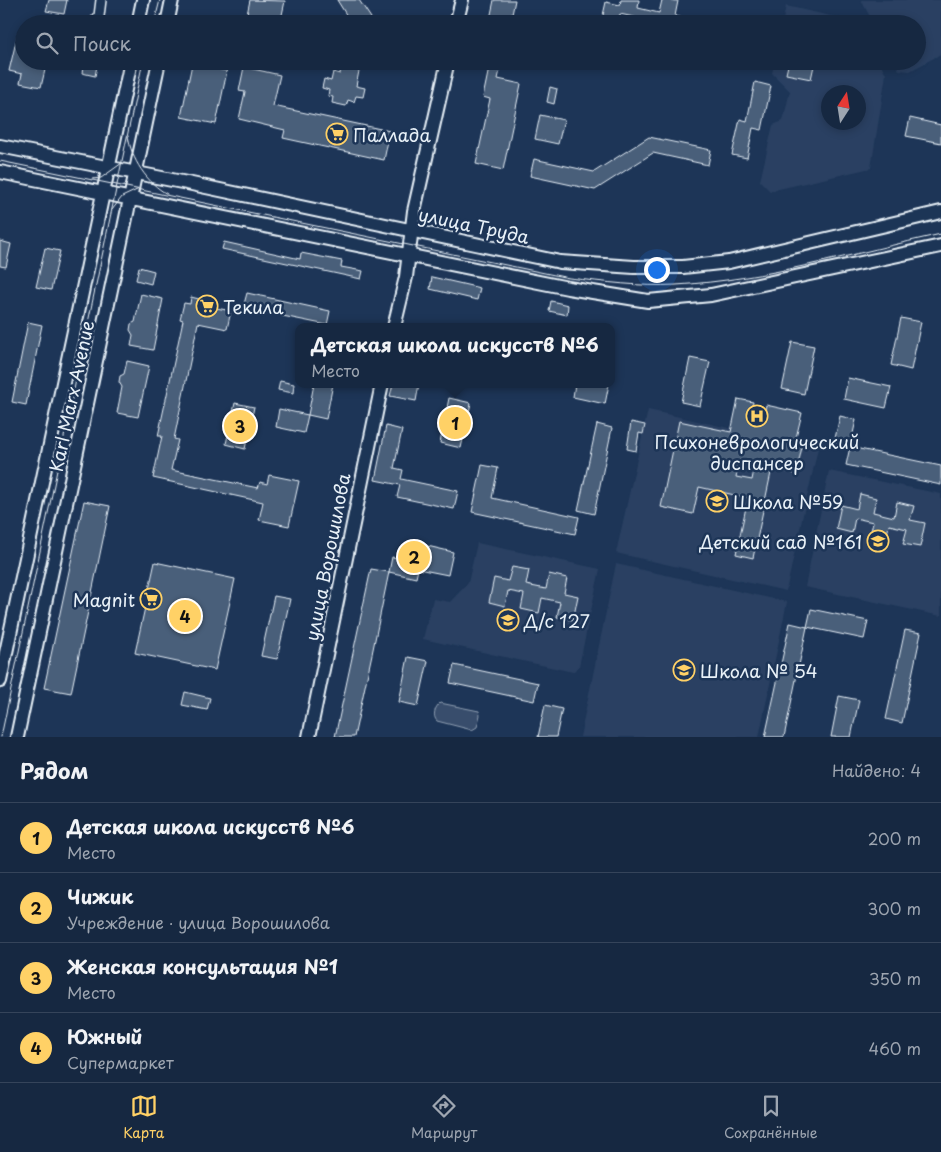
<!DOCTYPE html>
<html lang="ru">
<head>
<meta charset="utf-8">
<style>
	:root { --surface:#162841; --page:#1f3048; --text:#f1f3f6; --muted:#9ea6b1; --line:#35445a; --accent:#ffd166 }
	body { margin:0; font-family:"Playpen Sans",sans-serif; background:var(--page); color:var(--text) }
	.compass { position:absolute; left:821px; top:85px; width:45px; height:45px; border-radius:50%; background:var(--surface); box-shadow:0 2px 8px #0003; rotate:12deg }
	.you { position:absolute; left:656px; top:269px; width:18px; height:18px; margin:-12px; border:4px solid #fff; border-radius:50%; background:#1a73e8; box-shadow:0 0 0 8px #1a73e833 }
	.badge { display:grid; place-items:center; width:32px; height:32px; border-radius:50%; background:var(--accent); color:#111; font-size:16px; font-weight:700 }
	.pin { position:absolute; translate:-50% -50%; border:2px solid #fff; box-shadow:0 1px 5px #0006 }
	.popup { position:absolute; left:295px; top:323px; width:320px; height:65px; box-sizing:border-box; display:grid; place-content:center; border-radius:10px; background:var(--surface); filter:drop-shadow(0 1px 4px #0005); font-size:16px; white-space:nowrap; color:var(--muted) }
	.popup b { font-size:19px; color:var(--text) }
	.popup::after { content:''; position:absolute; left:50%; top:100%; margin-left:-10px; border:10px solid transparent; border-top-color:var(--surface) }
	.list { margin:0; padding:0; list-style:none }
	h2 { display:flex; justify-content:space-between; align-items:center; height:65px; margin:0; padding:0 20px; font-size:21px }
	h2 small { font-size:16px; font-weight:400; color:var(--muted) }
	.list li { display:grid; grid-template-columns:32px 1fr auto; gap:15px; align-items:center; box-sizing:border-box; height:70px; padding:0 20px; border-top:1px solid var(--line) }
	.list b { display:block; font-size:19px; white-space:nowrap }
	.list p { margin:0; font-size:16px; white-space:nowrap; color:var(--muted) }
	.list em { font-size:16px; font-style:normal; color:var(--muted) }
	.icon { flex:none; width:28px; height:28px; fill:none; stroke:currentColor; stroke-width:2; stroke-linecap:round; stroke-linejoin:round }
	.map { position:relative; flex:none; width:941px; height:737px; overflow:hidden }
	.search { position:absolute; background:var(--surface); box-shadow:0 2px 8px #0003; left:15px; right:15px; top:15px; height:55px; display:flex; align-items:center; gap:12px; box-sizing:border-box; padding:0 18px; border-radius:28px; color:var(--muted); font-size:19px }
	.sheet { height:345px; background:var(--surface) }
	nav { display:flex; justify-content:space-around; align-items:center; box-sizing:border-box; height:70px; border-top:1px solid var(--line); background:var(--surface); font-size:14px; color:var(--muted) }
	nav a { display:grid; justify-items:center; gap:2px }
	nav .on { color:var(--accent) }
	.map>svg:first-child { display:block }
	.built { fill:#2a4162; fill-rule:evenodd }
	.green { fill:#374d6c; stroke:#909fb2 }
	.building { fill:#495e7a; stroke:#e8f1f8; fill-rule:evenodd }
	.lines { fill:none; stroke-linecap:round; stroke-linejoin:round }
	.minor-casing { stroke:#e8f1f8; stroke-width:12 }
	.secondary-casing { stroke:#e8f1f8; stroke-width:16 }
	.minor { stroke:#1d3557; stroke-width:9 }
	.secondary { stroke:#1d3557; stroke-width:12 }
	.tram { stroke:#e8f1f8; stroke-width:1 }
	.labels { text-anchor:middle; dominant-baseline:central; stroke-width:5; stroke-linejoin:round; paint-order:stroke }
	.poi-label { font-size:18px; fill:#e8f1f8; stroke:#1d3557; text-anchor:start }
	.street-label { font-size:18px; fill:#e8f1f8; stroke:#1d3557 }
</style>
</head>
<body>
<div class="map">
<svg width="941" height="737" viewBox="0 0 941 737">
	<rect width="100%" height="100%" fill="#1d3557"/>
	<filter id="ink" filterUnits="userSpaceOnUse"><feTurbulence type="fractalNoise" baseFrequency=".02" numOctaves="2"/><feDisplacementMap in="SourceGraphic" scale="10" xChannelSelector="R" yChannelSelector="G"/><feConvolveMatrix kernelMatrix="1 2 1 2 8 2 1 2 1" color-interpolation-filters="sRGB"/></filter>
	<g filter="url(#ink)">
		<!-- built -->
		<path class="built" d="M 861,0 L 941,0 L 941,54 L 910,71 L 899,70 L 894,61 L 917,61 L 917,24 L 874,24 Z
			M 786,6 L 857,22 L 858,24 L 782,24 Z
			M 775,61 L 879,61 L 886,74 L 871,168 L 770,191 L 760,181 L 773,125 L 783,121 L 790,91 L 772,73 ZM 828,92 L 858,92 L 858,122 L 828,122 Z
			M 648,410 L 818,448 L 786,591 L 616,553 Z
			M 829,471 L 941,494 L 941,616 L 805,587 Z
			M 477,543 L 600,569 L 579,666 L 573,672 L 423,639 L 433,599 L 450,602 L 468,583 Z
			M 616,564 L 787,602 L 759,737 L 580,737 Z"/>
		<!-- green -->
		<path class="green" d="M 440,703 L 479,711 L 480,715 L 477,727 L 472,730 L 437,721 C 432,716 435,707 440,703 Z"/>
		<!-- building -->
		<path class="building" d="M 49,0 L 67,0 L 64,14 L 46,11 Z
			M 250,0 L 285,1 L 280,24 L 245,24 Z
			M 337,0 L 359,0 L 371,18 L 369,24 L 352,24 Z
			M 494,0 L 515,0 L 510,24 L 489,24 Z
			M 621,0 L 639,0 L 638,8 L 659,13 L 662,0 L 678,1 L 675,16 L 696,21 L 696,24 L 666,24 L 653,21 L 653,24 L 636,24 L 638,18 L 620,14 L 617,24 L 601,24 L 606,2 L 620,5 Z
			M 18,33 L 24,34 L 24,61 L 47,61 L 41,87 L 20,83 L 22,74 L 9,71 Z
			M 84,61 L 98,61 L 95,76 L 82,73 Z
			M 342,61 L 361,61 L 356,86 L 365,88 L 363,97 L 356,96 L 354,102 L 348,100 L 346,106 L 332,103 L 333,97 L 328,96 L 329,90 L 322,88 L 324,79 L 331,81 L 333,72 L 340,74 Z
			M 474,61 L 502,61 L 498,79 L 521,84 L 503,170 L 476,164 L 490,99 L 483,97 L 489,68 L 473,64 Z
			M 789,61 L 815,61 L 811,79 L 786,74 Z
			M 192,64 L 227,71 L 216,124 L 181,117 Z
			M 244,67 L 280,75 L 273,106 L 390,131 L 384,160 L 283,138 L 285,130 L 239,119 L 245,92 L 239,91 Z
			M 755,82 L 771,86 L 762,130 L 753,128 L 747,158 L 732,155 L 740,119 L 747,121 Z
			M 550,87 L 557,89 L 554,104 L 547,102 Z
			M 540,115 L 564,120 L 558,144 L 535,139 Z
			M 910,118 L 941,125 L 941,143 L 906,136 Z
			M 649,137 L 711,150 L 708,165 L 653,153 L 595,190 L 530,176 L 534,159 L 594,172 Z
			M 0,241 L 11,244 L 6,267 L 0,266 Z
			M 224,242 L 300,259 L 301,253 L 342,261 L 341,267 L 363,271 L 361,279 L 222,249 Z
			M 45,248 L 60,251 L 51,290 L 36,287 Z
			M 139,267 L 154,271 L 151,284 L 136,280 Z
			M 432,277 L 480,288 L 477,300 L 430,289 Z
			M 247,293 L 330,311 L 327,325 L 243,308 Z
			M 141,294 L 163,299 L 153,350 L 131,346 L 133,335 L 130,330 L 131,324 L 135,322 Z
			M 191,297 L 203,300 L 202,305 L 231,311 L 227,329 L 198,323 L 174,439 L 178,440 L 171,470 L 258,488 L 260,482 L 267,484 L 269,475 L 299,481 L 289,526 L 259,520 L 263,502 L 153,478 L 162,436 L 158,436 L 183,320 L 180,319 L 184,303 L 190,304 Z
			M 551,301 L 568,305 L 567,315 L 549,311 Z
			M 901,318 L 921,322 L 911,370 L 891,365 Z
			M 28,322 L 42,325 L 26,405 L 12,402 Z
			M 792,342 L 814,346 L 804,394 L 782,389 Z
			M 690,358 L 710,362 L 700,406 L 681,402 Z
			M 127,361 L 149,366 L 138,417 L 117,413 L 122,387 L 119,382 L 120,376 L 124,374 Z
			M 848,378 L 891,387 L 886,408 L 844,399 Z
			M 280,381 L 294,384 L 293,393 L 278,390 Z
			M 314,384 L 333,384 L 326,419 L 308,415 Z
			M 393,384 L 419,384 L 416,401 L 390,396 Z
			M 575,384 L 609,384 L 605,404 L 573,397 Z
			M 449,398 L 471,403 L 461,448 L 440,443 Z
			M 738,399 L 753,402 L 751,414 L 764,417 L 766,405 L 802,413 L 794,446 L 802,447 L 796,474 L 772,468 L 753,558 L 736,554 L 748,498 L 699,487 L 693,514 L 661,507 L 679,421 L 731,432 ZM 739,461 L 755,465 L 752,480 L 736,477 Z
			M 235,403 L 254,407 L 245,449 L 226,444 Z
			M 279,409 L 308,415 L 304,433 L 276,427 Z
			M 840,416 L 856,420 L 850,447 L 834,443 Z
			M 631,422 L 645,425 L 643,434 L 639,433 L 636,451 L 627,449 Z
			M 597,424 L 612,428 L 594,514 L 578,510 Z
			M 386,426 L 402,430 L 394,468 L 403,470 L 401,479 L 458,491 L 454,509 L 397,497 L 400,485 L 375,480 Z
			M 850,447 L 941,466 L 941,485 L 846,465 Z
			M 482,465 L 498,468 L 492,498 L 579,517 L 575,534 L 472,512 Z
			M 860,494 L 876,498 L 873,512 L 894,517 L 897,502 L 914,506 L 910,520 L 925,523 L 920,547 L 903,544 L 907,529 L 889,525 L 886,540 L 870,536 L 873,522 L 855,518 L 852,533 L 836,529 L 841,505 L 857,509 Z
			M 84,501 L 110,506 L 71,693 L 44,688 Z
			M 423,545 L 453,552 L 448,575 L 418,569 L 416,578 L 389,572 L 392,557 L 419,563 Z
			M 155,562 L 235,579 L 215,670 L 135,653 Z
			M 512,567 L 529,570 L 526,585 L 546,589 L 549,574 L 567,578 L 564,593 L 578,596 L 573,620 L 557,617 L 560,602 L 542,598 L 539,613 L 521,609 L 524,594 L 508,591 L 505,606 L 489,602 L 494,578 L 508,581 Z
			M 371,569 L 389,572 L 372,654 L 354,737 L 335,737 Z
			M 274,596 L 290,599 L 277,659 L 261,656 Z
			M 811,609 L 868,621 L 864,639 L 807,627 Z
			M 790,623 L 807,627 L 784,737 L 765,737 Z
			M 905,630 L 921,633 L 902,723 L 886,719 Z
			M 408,657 L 428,661 L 418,706 L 399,702 Z
			M 454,665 L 538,683 L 534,701 L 450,683 Z
			M 185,692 L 210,698 L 207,710 L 182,705 Z
			M 839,696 L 859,700 L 851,737 L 831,737 Z
			M 545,705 L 562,709 L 556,737 L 538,737 Z"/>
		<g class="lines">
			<!-- minor casing -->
			<g class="minor-casing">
				<path id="minor" d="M 94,22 L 99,16 L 101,0"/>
			</g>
			<!-- secondary casing -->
			<g class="secondary-casing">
				<path id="secondary" d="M 138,24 L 143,0
					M 167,24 L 172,0
					M 456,24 L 462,0
					M 0,146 L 187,183 L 560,262 L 634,267 L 683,267 L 729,262 L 941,212
					M 0,172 L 568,288 L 648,301 L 711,295 L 941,246
					M 394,327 L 406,277 L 414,211 L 448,61
					M 0,681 L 131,61
					M 17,737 L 159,61
					M 309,737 L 382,384"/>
			</g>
			<!-- minor -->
			<use href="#minor" class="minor"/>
			<!-- secondary -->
			<use href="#secondary" class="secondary"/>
			<!-- tram -->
			<path class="tram" d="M 154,24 L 160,0
				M 128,136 C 131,159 147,183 167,194
				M 0,161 L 569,278 C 605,282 640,287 676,285 C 765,280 854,253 941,234
				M 92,179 L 101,178 L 122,163
				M 112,210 L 122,197 L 139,189
				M 1,737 L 143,61"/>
		</g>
	</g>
	<!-- icons -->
	<defs>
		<g id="supermarket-ring" transform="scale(1.125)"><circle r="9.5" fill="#1d3557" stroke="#ffd166" stroke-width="1.5"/><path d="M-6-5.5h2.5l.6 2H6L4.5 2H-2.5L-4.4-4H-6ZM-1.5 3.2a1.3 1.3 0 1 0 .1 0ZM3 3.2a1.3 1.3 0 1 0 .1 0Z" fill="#ffd166"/></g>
		<g id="hospital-ring" transform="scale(1.125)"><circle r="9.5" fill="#1d3557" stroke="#ffd166" stroke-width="1.5"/><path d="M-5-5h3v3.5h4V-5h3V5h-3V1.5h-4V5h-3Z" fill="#ffd166"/></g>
		<g id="school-ring" transform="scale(1.125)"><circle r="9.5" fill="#1d3557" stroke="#ffd166" stroke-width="1.5"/><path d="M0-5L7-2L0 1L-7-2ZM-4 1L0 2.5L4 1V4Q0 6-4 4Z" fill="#ffd166"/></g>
	</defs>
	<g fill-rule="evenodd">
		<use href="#supermarket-ring" x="337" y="134"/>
		<use href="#supermarket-ring" x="207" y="306"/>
		<use href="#hospital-ring" x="757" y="416"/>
		<use href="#school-ring" x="717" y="501"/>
		<use href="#school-ring" x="878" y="541"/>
		<use href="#supermarket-ring" x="151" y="599"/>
		<use href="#school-ring" x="508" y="620"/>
		<use href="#school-ring" x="684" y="670"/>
	</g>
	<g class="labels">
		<!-- poi labels -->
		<g class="poi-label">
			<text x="353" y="134">Паллада</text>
			<text x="223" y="306">Текила</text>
			<text x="757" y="441" text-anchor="middle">Психоневрологический<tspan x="757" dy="21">диспансер</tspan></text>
			<text x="733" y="501">Школа №59</text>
			<text x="862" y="541" text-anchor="end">Детский сад №161</text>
			<text x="135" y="599" text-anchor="end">Magnit</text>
			<text x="524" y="620">Д/с 127</text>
			<text x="700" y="670">Школа № 54</text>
		</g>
		<!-- street labels -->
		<g class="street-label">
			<text transform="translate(474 225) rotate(12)">улица Труда</text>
			<text transform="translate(71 396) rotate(-78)">Karl Marx Avenue</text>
			<text transform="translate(327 557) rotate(-79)">улица Ворошилова</text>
		</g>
	</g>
</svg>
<svg class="compass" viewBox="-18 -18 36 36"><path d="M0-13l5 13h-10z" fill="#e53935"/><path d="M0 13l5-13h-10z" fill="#9ea6b1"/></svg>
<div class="you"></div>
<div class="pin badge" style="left:455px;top:423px">1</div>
<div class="popup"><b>Детская школа искусств №6</b>Место</div>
<div class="pin badge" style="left:414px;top:557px">2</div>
<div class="pin badge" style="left:240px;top:426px">3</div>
<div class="pin badge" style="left:185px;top:616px">4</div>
<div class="search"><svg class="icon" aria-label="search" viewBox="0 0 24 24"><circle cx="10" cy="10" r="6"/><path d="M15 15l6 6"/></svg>Поиск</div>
</div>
<section class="sheet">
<h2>Рядом<small>Найдено: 4</small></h2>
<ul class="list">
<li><span class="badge">1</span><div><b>Детская школа искусств №6</b><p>Место</p></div><em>200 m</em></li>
<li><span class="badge">2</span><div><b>Чижик</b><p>Учреждение · улица Ворошилова</p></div><em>300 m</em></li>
<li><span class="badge">3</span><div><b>Женская консультация №1</b><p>Место</p></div><em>350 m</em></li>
<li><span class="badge">4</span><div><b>Южный</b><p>Супермаркет</p></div><em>460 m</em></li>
</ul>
</section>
<nav>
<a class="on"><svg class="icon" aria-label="map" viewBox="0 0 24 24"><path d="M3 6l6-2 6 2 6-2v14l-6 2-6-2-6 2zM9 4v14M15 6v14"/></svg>Карта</a>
<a><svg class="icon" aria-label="directions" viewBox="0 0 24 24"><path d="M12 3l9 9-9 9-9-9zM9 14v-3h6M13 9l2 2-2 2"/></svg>Маршрут</a>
<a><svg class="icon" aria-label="saved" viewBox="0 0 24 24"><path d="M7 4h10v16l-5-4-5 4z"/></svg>Сохранённые</a>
</nav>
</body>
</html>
